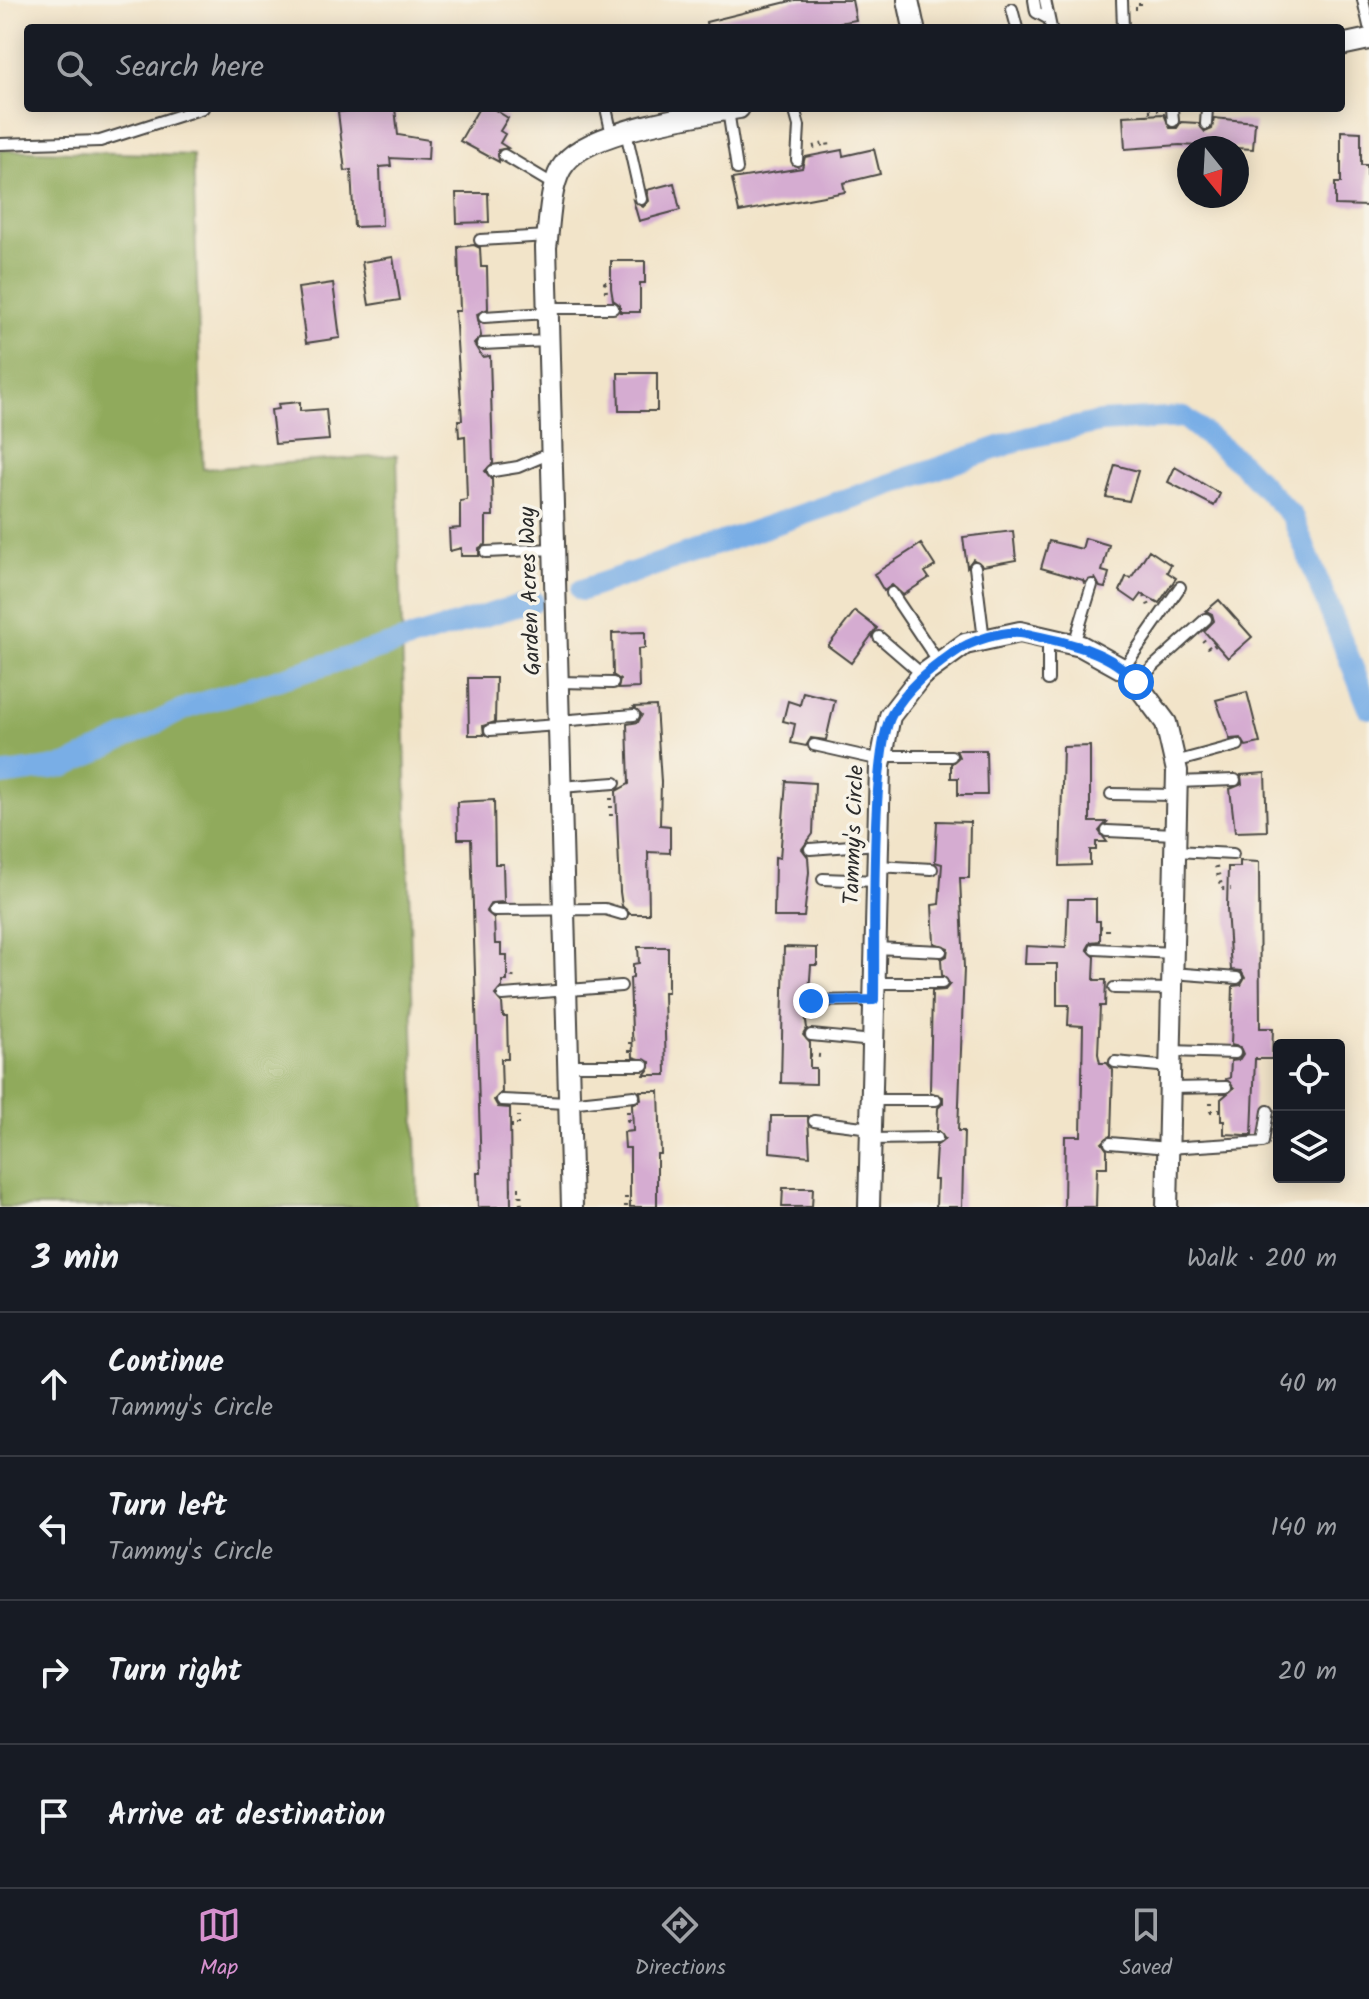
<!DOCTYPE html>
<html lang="en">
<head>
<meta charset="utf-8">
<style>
	:root { --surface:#171b24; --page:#20242c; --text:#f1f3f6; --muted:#9ea1a6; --line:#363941; --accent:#d690ce }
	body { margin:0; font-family:Kalam,sans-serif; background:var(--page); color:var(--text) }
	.controls { position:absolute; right:24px; bottom:24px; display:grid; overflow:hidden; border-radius:8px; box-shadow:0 4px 20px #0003 }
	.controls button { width:72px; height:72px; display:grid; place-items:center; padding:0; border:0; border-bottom:2px solid var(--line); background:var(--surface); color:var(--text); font:40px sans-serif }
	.compass { position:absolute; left:1177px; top:136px; width:72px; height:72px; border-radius:50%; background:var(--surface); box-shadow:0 4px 20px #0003; rotate:162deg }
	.stop { position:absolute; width:24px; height:24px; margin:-18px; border:6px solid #1a73e8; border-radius:50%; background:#fff }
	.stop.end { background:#1a73e8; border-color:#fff; box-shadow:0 2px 8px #0008 }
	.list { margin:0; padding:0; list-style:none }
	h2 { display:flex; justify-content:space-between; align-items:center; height:104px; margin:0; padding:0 32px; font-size:34px }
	h2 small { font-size:26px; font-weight:400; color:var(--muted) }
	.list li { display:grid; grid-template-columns:52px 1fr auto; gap:24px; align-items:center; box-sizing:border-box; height:144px; padding:0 32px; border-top:2px solid var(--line) }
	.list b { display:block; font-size:30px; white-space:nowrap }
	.list p { margin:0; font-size:26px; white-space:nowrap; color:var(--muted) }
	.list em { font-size:26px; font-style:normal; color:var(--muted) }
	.icon { flex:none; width:44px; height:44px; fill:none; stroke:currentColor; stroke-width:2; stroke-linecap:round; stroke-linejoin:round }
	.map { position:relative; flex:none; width:1369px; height:1207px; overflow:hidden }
	.search { position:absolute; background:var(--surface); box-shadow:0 4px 20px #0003; left:24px; right:24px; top:24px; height:88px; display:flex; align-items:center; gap:20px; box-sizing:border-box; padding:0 28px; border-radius:8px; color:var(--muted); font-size:30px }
	.sheet { height:680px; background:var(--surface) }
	nav { display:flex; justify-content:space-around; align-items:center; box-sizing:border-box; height:112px; border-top:2px solid var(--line); background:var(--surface); font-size:22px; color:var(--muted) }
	nav a { display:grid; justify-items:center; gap:4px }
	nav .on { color:var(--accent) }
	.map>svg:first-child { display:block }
	.forest { fill:#90aa5c; stroke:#5e6a44; stroke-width:2 }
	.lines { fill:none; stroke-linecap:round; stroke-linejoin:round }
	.canal { stroke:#79aee6; stroke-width:22 }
	.building { fill:#d5acd1 }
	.service-casing { stroke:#494743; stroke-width:14 }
	.minor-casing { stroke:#494743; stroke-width:24 }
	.path { stroke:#494743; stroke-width:4; stroke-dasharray:2 6; stroke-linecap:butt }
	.service { stroke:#fff; stroke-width:10 }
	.minor { stroke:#fff; stroke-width:20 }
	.route { stroke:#1a73e8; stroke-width:10 }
	.labels { text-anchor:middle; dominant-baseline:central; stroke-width:7; stroke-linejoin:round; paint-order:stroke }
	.street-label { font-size:22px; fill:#2b2b2b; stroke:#f7f3e8 }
</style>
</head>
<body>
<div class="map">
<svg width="1369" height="1207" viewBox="0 0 1369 1207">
	<rect width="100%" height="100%" fill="#f7f3e8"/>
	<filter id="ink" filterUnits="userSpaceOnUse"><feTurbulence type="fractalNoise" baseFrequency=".0125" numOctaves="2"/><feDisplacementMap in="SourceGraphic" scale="16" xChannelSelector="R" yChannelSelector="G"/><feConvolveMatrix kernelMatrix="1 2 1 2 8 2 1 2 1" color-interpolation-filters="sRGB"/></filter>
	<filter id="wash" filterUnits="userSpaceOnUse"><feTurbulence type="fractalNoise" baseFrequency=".006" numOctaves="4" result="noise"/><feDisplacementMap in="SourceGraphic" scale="32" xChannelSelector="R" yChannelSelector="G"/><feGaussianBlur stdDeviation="1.8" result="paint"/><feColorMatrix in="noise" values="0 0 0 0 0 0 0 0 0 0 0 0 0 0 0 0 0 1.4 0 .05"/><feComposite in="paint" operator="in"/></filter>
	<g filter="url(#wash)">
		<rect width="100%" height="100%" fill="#f2e4c9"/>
		<!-- forest -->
		<path class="forest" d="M 0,150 L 193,155 L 203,469 L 397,455 L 418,1207 L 0,1207 Z"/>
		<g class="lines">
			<!-- canal -->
			<path class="canal" d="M 582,590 L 1026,438 L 1100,422 L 1184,417 L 1242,464 L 1292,516 L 1369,708
				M 0,775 L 66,766 L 189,707 L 533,601"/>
		</g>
		<g id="blocks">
			<!-- building -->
			<path class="building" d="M 795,0 L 852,0 L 856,20 L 810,28 L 707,28 L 706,22 Z
				M 374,108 L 395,108 L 398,135 L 429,140 L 428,160 L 390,158 L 391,166 L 380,167 L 382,226 L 354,227 L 351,170 L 345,171 L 338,112 Z
				M 479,108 L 492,108 L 508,118 L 500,131 L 505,134 L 500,143 L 508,148 L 498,150 L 499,162 L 460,141 Z
				M 1164,114 L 1170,128 L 1177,128 L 1181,122 L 1198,123 L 1205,132 L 1212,129 L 1214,118 L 1255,122 L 1253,149 L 1180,145 L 1125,149 L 1123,116 Z
				M 1341,131 L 1361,132 L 1361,165 L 1367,165 L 1368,206 L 1335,205 L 1335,183 L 1341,183 Z
				M 874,149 L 880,174 L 843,183 L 845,192 L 739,212 L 732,179 L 802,168 L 805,157 L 842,150 L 843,156 Z
				M 674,183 L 680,210 L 639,221 L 633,200 L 643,207 L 649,201 L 647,190 Z
				M 456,193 L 488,193 L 489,222 L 457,223 Z
				M 474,245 L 480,248 L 481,267 L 487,267 L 488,309 L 477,314 L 481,336 L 474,344 L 482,357 L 490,356 L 493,463 L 485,471 L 492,479 L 493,516 L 486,516 L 486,544 L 479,548 L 479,556 L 461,556 L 461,548 L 450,551 L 449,529 L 460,528 L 460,501 L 467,500 L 465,436 L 459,437 L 458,420 L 462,420 L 455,311 L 460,311 L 458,247 Z
				M 393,257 L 400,300 L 369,305 L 362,262 Z
				M 611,261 L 645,261 L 645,283 L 640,283 L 640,312 L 620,312 L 620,305 L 613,300 L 611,288 Z
				M 333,283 L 340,338 L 306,343 L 298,288 Z
				M 618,373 L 657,373 L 657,411 L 619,411 Z
				M 300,402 L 300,411 L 326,409 L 329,440 L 275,444 L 271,410 L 279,409 L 278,404 Z
				M 1115,465 L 1138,471 L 1129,501 L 1106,497 Z
				M 1175,467 L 1220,494 L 1214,506 L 1168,482 Z
				M 1013,531 L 1016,560 L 983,566 L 973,559 L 967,567 L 963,537 Z
				M 1085,538 L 1109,545 L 1102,571 L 1109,573 L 1105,588 L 1100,587 L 1095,578 L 1084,583 L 1083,580 L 1041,568 L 1049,541 L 1082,549 Z
				M 921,544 L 935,566 L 925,572 L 929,578 L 903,595 L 892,585 L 884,591 L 874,574 Z
				M 1149,550 L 1171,565 L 1167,572 L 1176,578 L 1159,603 L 1142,594 L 1136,602 L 1120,591 L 1126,577 L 1131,578 Z
				M 1219,600 L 1252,637 L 1228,658 L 1204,631 L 1214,621 L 1212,614 L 1206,611 Z
				M 855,611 L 877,628 L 851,663 L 828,646 Z
				M 645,632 L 645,648 L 638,649 L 639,688 L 618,689 L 620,680 L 613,675 L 612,633 Z
				M 468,678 L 496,678 L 495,722 L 483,726 L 484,735 L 469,735 Z
				M 803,692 L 835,700 L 826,740 L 811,738 L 806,746 L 791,743 L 795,724 L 783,721 L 788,701 L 800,705 Z
				M 1247,692 L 1260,743 L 1246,746 L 1241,738 L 1230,739 L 1216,700 Z
				M 656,706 L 661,782 L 660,825 L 670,826 L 670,853 L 648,852 L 649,914 L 630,914 L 622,906 L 620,892 L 616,791 L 629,784 L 627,724 L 638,722 L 642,715 L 634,707 Z
				M 1090,746 L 1090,822 L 1107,822 L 1099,831 L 1107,842 L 1096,842 L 1096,850 L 1090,850 L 1090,865 L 1060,866 L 1063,747 Z
				M 956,750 L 986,750 L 987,795 L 958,795 L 958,778 L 951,778 L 951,764 L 959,757 Z
				M 1265,773 L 1267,831 L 1235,832 L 1230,789 L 1242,784 L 1241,775 Z
				M 786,781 L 815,783 L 813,834 L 802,849 L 808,857 L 809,872 L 804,917 L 774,917 L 775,857 L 780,858 Z
				M 494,800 L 495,864 L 503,864 L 504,902 L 491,903 L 486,911 L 494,918 L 495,944 L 501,944 L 501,955 L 507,955 L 507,981 L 502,981 L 502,987 L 495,995 L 502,1003 L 503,1017 L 507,1017 L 508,1059 L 501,1059 L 502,1092 L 494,1100 L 498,1107 L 510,1108 L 511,1207 L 478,1207 L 477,1173 L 481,1173 L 471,839 L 458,839 L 457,802 Z
				M 937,821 L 970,822 L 969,878 L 960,878 L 964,968 L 958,1131 L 964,1131 L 962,1207 L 936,1207 L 937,1180 L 934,1180 L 936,1146 L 945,1139 L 937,1130 L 938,1108 L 943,1103 L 943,1097 L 930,1092 L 932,991 L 945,990 L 950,984 L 942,975 L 941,959 L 947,956 L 948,948 L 934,943 L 932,905 L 939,904 L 942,864 L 935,862 Z
				M 1240,861 L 1259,862 L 1260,1028 L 1273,1028 L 1272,1059 L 1255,1059 L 1252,1135 L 1245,1135 L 1224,1134 L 1224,1121 L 1221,1121 L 1221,1099 L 1234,1088 L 1226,1079 L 1230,1078 L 1231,1061 L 1239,1060 L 1243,1054 L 1240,1047 L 1231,1045 L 1233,986 L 1241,985 L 1245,978 L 1241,971 L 1231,970 L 1227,908 L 1228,867 L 1240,867 Z
				M 1068,899 L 1096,899 L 1096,921 L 1100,921 L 1100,941 L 1091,942 L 1087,949 L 1095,957 L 1094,980 L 1106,980 L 1105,1006 L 1100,1006 L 1098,1054 L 1100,1063 L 1107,1063 L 1113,1070 L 1111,1135 L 1102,1143 L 1107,1150 L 1107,1167 L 1097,1167 L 1096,1207 L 1064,1207 L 1065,1136 L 1081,1136 L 1083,1026 L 1068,1025 L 1069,1005 L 1057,1005 L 1057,964 L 1025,964 L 1026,946 L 1066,948 Z
				M 638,947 L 668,947 L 668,992 L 664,992 L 666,1075 L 644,1075 L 650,1068 L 650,1062 L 633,1057 L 630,978 L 633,977 L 633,964 L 639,963 Z
				M 784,947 L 817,948 L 817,965 L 811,965 L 809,993 L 803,1000 L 807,1028 L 803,1035 L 810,1043 L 810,1068 L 816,1068 L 816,1084 L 781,1083 Z
				M 640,1091 L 659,1091 L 661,1154 L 657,1154 L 657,1207 L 630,1207 L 630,1148 L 625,1148 L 624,1132 L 633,1131 L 632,1104 L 641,1100 Z
				M 771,1116 L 808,1116 L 810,1156 L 770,1152 Z
				M 783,1188 L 813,1188 L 812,1207 L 782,1207 Z"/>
		</g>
	</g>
	<g filter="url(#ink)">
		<use href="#blocks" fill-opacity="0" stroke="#494743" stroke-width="2"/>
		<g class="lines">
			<!-- service casing -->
			<g class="service-casing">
				<path id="service" d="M 1034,0 L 1036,12 L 1049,19
					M 1045,0 L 1051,28
					M 1122,0 L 1123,28
					M 1363,0 L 1369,26
					M 1012,9 L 1017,28
					M 606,108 L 612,135
					M 794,108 L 799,126 L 797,160
					M 1172,108 L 1173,121
					M 728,110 L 737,169
					M 1206,124 L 1207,108
					M 626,132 L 641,199
					M 0,144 L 100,141 L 203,108
					M 504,155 L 556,186
					M 480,240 L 548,236
					M 547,308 L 613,308
					M 484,317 L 548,313
					M 482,344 L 548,341
					M 493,471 L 518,467 L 551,453
					M 486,552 L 554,549
					M 975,567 L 984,640
					M 892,593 L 939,663
					M 879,637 L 923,675
					M 1048,639 L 1048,680
					M 1074,644 L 1092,585
					M 1123,669 L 1180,587
					M 557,682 L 613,683
					M 1136,682 L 1206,619
					M 558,721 L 634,715
					M 490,730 L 558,725
					M 814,745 L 881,760
					M 882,756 L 951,756
					M 1175,762 L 1238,745
					M 1176,782 L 1235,780
					M 560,787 L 615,783
					M 1111,794 L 1176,795
					M 1107,831 L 1175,834
					M 810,849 L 878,844
					M 1175,851 L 1233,854
					M 877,866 L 932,869
					M 823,879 L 877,881
					M 494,910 L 605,909 L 622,914
					M 875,948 L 941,951
					M 1095,949 L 1173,953
					M 1172,973 L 1237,978
					M 874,983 L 942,983
					M 1114,988 L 1172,989
					M 503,995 L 621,986
					M 811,1001 L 874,1000
					M 811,1035 L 873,1041
					M 1170,1051 L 1235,1053
					M 1115,1062 L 1170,1067
					M 567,1065 L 643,1065
					M 1170,1088 L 1226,1087
					M 502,1100 L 568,1103 L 634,1096
					M 872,1100 L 936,1100
					M 814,1121 L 871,1128
					M 871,1139 L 937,1138
					M 1110,1143 L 1168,1148 L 1263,1142 L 1268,1111"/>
			</g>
			<!-- minor casing -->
			<g class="minor-casing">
				<path id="minor" d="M 908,0 L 914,28
					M 1341,45 L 1369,39
					M 572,1207 L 546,247 C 550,223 549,182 565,163 C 589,131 699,114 739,108
					M 869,1207 L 880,766 L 890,716 L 921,676 L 965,644 L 1020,632 L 1081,646 L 1128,672 L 1166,723 L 1177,771 L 1167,1207"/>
			</g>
			<!-- path -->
			<path class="path" d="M 1135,8 L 1140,8 L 1140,0
				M 1146,116 L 1146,111 L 1158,110
				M 813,147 L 828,143 L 829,150
				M 606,292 L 605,283 L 609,284
				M 1145,596 L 1149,606
				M 1203,640 L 1210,649 L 1218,643
				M 611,798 L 611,816 L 617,817
				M 1216,866 L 1222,889 L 1231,889
				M 1100,927 L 1107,928 L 1107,935
				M 507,974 L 513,974 L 512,980
				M 630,1052 L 630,1040 L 635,1039
				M 810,1055 L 820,1056 L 820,1050
				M 1211,1102 L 1211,1111 L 1221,1111
				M 628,1111 L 628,1120 L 632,1121
				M 511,1126 L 518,1126 L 518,1116
				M 510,1189 L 520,1189 L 521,1207
				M 626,1207 L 626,1197 L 631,1197"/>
			<!-- service -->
			<use href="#service" class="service"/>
			<!-- minor -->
			<use href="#minor" class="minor"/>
		</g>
	</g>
	<g class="lines" filter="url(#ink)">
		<!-- route -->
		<path class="route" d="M 811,1001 L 874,1000 C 875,945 870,752 892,714 C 907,688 928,671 952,654 C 969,641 1005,629 1026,634 C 1064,642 1111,650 1136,682"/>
	</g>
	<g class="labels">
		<!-- street labels -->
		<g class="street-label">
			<text transform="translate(531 591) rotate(-92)">Garden Acres Way</text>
			<text transform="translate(855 835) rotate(-88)">Tammy's Circle</text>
		</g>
	</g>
</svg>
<div class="controls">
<button><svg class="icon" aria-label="locate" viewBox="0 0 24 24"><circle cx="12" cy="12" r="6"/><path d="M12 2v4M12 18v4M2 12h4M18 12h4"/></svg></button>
<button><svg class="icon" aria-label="layers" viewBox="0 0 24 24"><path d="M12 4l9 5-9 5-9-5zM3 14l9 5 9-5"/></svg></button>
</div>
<svg class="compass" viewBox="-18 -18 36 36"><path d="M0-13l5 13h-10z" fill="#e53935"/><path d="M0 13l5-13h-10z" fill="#9ea1a6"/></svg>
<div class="stop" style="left:1136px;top:682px"></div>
<div class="stop end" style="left:811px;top:1001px"></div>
<div class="search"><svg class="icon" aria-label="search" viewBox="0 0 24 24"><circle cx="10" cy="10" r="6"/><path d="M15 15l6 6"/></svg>Search here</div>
</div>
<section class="sheet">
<h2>3 min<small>Walk · 200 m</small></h2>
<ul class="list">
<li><svg class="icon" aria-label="ahead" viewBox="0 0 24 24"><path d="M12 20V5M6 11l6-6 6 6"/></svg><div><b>Continue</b><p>Tammy's Circle</p></div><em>40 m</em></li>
<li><svg class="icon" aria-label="left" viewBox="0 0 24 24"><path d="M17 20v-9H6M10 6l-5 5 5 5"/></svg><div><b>Turn left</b><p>Tammy's Circle</p></div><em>140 m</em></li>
<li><svg class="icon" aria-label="right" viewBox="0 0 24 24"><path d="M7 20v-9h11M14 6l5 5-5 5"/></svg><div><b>Turn right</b></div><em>20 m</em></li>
<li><svg class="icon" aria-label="arrive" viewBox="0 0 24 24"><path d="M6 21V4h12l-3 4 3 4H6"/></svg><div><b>Arrive at destination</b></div></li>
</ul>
</section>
<nav>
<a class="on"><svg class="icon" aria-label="map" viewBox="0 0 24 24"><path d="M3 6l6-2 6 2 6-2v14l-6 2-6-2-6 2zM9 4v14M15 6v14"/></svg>Map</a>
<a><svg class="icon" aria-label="directions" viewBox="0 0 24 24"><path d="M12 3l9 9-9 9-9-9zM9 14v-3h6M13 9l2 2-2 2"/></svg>Directions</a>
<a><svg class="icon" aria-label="saved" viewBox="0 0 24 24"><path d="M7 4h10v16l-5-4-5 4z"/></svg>Saved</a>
</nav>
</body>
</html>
